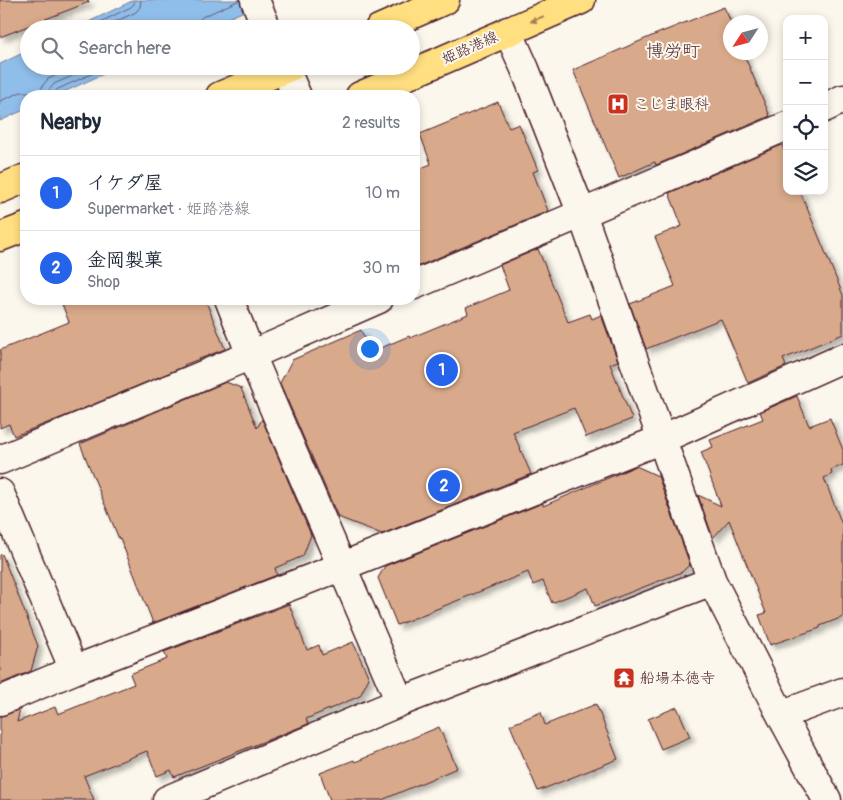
<!DOCTYPE html>
<html lang="en">
<head>
<meta charset="utf-8">
<style>
	:root { --surface:#fff; --page:#f2f2f3; --text:#1f2937; --muted:#747a83; --line:#e0e1e3; --accent:#2563eb }
	body { margin:0; font-family:Pangolin,"Klee One",sans-serif; background:var(--page); color:var(--text) }
	.controls { position:absolute; right:15px; top:15px; display:grid; overflow:hidden; border-radius:10px; box-shadow:0 2px 8px #0003 }
	.controls button { width:45px; height:45px; display:grid; place-items:center; padding:0; border:0; border-bottom:1px solid var(--line); background:var(--surface); color:var(--text); font:25px sans-serif }
	.compass { position:absolute; left:723px; top:15px; width:45px; height:45px; border-radius:50%; background:var(--surface); box-shadow:0 2px 8px #0003; rotate:234deg }
	.you { position:absolute; left:369px; top:348px; width:18px; height:18px; margin:-12px; border:4px solid #fff; border-radius:50%; background:#1a73e8; box-shadow:0 0 0 8px #1a73e833 }
	.badge { display:grid; place-items:center; width:32px; height:32px; border-radius:50%; background:var(--accent); color:#fff; font-size:16px; font-weight:700 }
	.pin { position:absolute; translate:-50% -50%; border:2px solid #fff; box-shadow:0 1px 5px #0006 }
	.list { margin:0; padding:0; list-style:none }
	h2 { display:flex; justify-content:space-between; align-items:center; height:65px; margin:0; padding:0 20px; font-size:21px }
	h2 small { font-size:16px; font-weight:400; color:var(--muted) }
	.list li { display:grid; grid-template-columns:32px 1fr auto; gap:15px; align-items:center; box-sizing:border-box; height:75px; padding:0 20px; border-top:1px solid var(--line) }
	.list b { display:block; font-size:19px; white-space:nowrap }
	.list p { margin:0; font-size:16px; white-space:nowrap; color:var(--muted) }
	.list em { font-size:16px; font-style:normal; color:var(--muted) }
	.icon { flex:none; width:28px; height:28px; fill:none; stroke:currentColor; stroke-width:2; stroke-linecap:round; stroke-linejoin:round }
	.map { position:relative; flex:none; width:843px; height:800px; overflow:hidden }
	.search { position:absolute; background:var(--surface); box-shadow:0 2px 8px #0003; left:20px; top:20px; width:400px; height:55px; display:flex; align-items:center; gap:12px; box-sizing:border-box; padding:0 18px; border-radius:28px; color:var(--muted); font-size:19px }
	.panel { position:absolute; background:var(--surface); box-shadow:0 2px 8px #0003; left:20px; top:90px; width:400px; height:215px; border-radius:20px }
	.map>svg:first-child { display:block }
	.water { fill:#90beea; stroke:#747e9e }
	.lines { fill:none; stroke-linecap:round; stroke-linejoin:round }
	.shore { stroke:#665f77; stroke-width:1 }
	.building { fill:#d8a98a; stroke:#4a1f2b; filter:url(#shadow) }
	.street-casing { stroke:#4a1f2b; stroke-width:31 }
	.primary-casing { stroke:#4a1f2b; stroke-width:31 }
	.street { stroke:#fbf7ec; stroke-width:28 }
	.primary { stroke:#ffdf80; stroke-width:28 }
	.oneway { fill:#a47f56 }
	.labels { text-anchor:middle; dominant-baseline:central; stroke-width:4; stroke-linejoin:round; paint-order:stroke }
	.street-label { font-size:15px; fill:#4a1f2b; stroke:#fbf7ec }
	.poi-label { font-size:15px; fill:#4a1f2b; stroke:#fbf7ec; text-anchor:start }
	.quarter-label { font-size:18px; fill:#4a1f2b; stroke:#fbf7ec }
</style>
</head>
<body>
<div class="map">
<svg width="843" height="800" viewBox="0 0 843 800">
	<defs>
		<filter id="shadow"><feDropShadow dx="4.5" dy="4.5" stdDeviation="2.5" flood-color="#0004"/></filter>
	</defs>
	<rect width="100%" height="100%" fill="#fbf7ec"/>
	<filter id="ink" filterUnits="userSpaceOnUse"><feTurbulence type="fractalNoise" baseFrequency=".02" numOctaves="2"/><feDisplacementMap in="SourceGraphic" scale="10" xChannelSelector="R" yChannelSelector="G"/><feConvolveMatrix kernelMatrix="1 2 1 2 8 2 1 2 1" color-interpolation-filters="sRGB"/></filter>
	<g filter="url(#ink)">
		<!-- water -->
		<path class="water" d="M 134,0 L 270,0 L 203,29 L 74,29 Z
			M 29,50 L 29,66 L 121,66 L 55,96 L 26,96 L 26,109 L 0,121 L 0,64 Z"/>
		<g class="lines">
			<!-- shore -->
			<path class="shore" d="M 86,29 L 131,7 L 134,4 L 135,0
				M 100,29 L 136,12 L 140,7 L 141,0
				M 196,29 L 197,22 L 202,17 L 240,0
				M 48,96 L 49,90 L 54,84 L 94,66
				M 55,96 L 55,92 L 58,89 L 109,66
				M 0,101 L 21,92 L 29,92 L 39,96 L 43,85 L 48,79 L 76,66"/>
		</g>
		<!-- building -->
		<path class="building" d="M 0,0 L 88,0 L 89,2 L 0,37 Z
			M 724,7 L 731,22 L 730,52 L 743,52 L 770,116 L 656,165 L 655,162 L 619,178 L 573,70 L 654,35 Z
			M 498,102 L 509,128 L 519,124 L 538,170 L 533,172 L 548,211 L 414,268 L 414,171 L 431,164 L 420,134 Z
			M 782,145 L 787,158 L 787,191 L 800,191 L 843,295 L 843,334 L 783,359 L 786,366 L 748,383 L 721,319 L 646,349 L 630,304 L 675,286 L 655,237 L 682,226 L 669,193 Z
			M 538,249 L 568,322 L 590,314 L 592,319 L 601,315 L 618,361 L 610,364 L 632,419 L 586,437 L 574,408 L 513,432 L 531,474 L 382,534 L 338,517 L 280,383 L 292,360 L 361,330 L 371,352 L 409,336 L 410,338 L 468,314 L 466,308 L 509,290 L 500,265 Z
			M 60,299 L 205,299 L 225,349 L 184,365 L 185,366 L 68,415 L 14,436 L 9,424 L 0,428 L 0,350 L 69,322 Z
			M 226,382 L 241,388 L 257,428 L 262,419 L 311,535 L 303,556 L 275,568 L 277,575 L 153,623 L 120,538 L 119,539 L 80,444 Z
			M 797,396 L 809,426 L 830,418 L 843,450 L 843,465 L 831,470 L 832,474 L 824,478 L 843,527 L 843,617 L 820,626 L 820,628 L 770,645 L 759,615 L 766,613 L 729,520 L 713,538 L 698,495 L 721,506 L 701,452 L 713,447 L 710,440 L 763,419 L 760,412 Z
			M 636,466 L 658,476 L 690,564 L 682,572 L 595,606 L 588,588 L 552,603 L 543,581 L 533,585 L 528,572 L 397,625 L 378,578 L 385,566 L 543,503 L 543,506 Z
			M 2,554 L 38,646 L 31,671 L 0,684 L 0,555 Z
			M 289,604 L 307,650 L 319,645 L 322,655 L 353,642 L 369,678 L 360,696 L 306,719 L 308,724 L 174,777 L 171,770 L 157,776 L 147,751 L 84,776 L 94,800 L 0,800 L 0,716 L 6,715 L 20,709 L 17,722 L 55,707 L 58,714 L 134,684 L 130,674 L 167,659 L 164,652 Z
			M 596,704 L 618,759 L 538,791 L 510,725 L 541,712 L 545,725 Z
			M 677,707 L 690,737 L 661,749 L 648,719 Z
			M 439,727 L 457,768 L 382,800 L 330,800 L 320,773 L 354,760 L 355,762 Z"/>
		<g class="lines">
			<!-- street casing -->
			<g class="street-casing">
				<path id="street" d="M 255,0 L 267,29
					M 508,31 L 525,69 L 582,214 L 712,581 L 781,715 L 827,800
					M 284,66 L 297,96
					M 824,108 L 843,99
					M 414,285 L 787,126
					M 229,299 L 251,355 L 400,702
					M 0,460 L 251,355 L 379,299
					M 0,493 L 74,670
					M 0,701 L 74,670 L 343,566 L 662,439 L 843,358
					M 781,715 L 843,692
					M 167,800 L 400,702 L 712,581"/>
			</g>
			<!-- primary casing -->
			<g class="primary-casing">
				<path id="primary" d="M 379,29 L 445,0
					M 220,96 L 292,66
					M 360,96 L 581,0
					M 0,189 L 26,178
					M 0,237 L 26,227"/>
			</g>
			<!-- street -->
			<use href="#street" class="street"/>
			<!-- primary -->
			<use href="#primary" class="primary"/>
		</g>
		<!-- one-way arrows -->
		<defs><path id="oneway-solid" d="M-6-.8H1V-3.2L6.5 0L1 3.2V.8H-6Z" transform="scale(1.25)"/></defs>
		<use class="oneway" href="#oneway-solid" transform="translate(537 19) rotate(157)"/>
	</g>
	<!-- icons -->
	<defs>
		<g id="hospital-square" transform="scale(1.125)"><rect x="-9" y="-9" width="18" height="18" rx="4" fill="#c8321e" stroke="#fbf7ec"/><path d="M-5-5h3v3.5h4V-5h3V5h-3V1.5h-4V5h-3Z" fill="#fff"/></g>
		<g id="temple-square" transform="scale(1.125)"><rect x="-9" y="-9" width="18" height="18" rx="4" fill="#c8321e" stroke="#fbf7ec"/><path d="M0-6L5-2H3V0L6.5 2.5H4V6H1.5V3h-3V6H-4V2.5H-6.5L-3 0V-2H-5Z" fill="#fff"/></g>
	</defs>
	<g fill-rule="evenodd">
		<use href="#hospital-square" x="618" y="104"/>
		<use href="#temple-square" x="624" y="678"/>
	</g>
	<g class="labels">
		<!-- street labels -->
		<g class="street-label">
			<text transform="translate(470 48) rotate(-24)">姫路港線</text>
		</g>
		<!-- poi labels -->
		<g class="poi-label">
			<text x="634" y="104">こじま眼科</text>
			<text x="640" y="678">船場本徳寺</text>
		</g>
		<!-- quarter labels -->
		<g class="quarter-label">
			<text x="673" y="51">博労町</text>
		</g>
	</g>
</svg>
<div class="controls">
<button>+</button>
<button>−</button>
<button><svg class="icon" aria-label="locate" viewBox="0 0 24 24"><circle cx="12" cy="12" r="6"/><path d="M12 2v4M12 18v4M2 12h4M18 12h4"/></svg></button>
<button><svg class="icon" aria-label="layers" viewBox="0 0 24 24"><path d="M12 4l9 5-9 5-9-5zM3 14l9 5 9-5"/></svg></button>
</div>
<svg class="compass" viewBox="-18 -18 36 36"><path d="M0-13l5 13h-10z" fill="#e53935"/><path d="M0 13l5-13h-10z" fill="#747a83"/></svg>
<div class="you"></div>
<div class="pin badge" style="left:442px;top:370px">1</div>
<div class="pin badge" style="left:444px;top:486px">2</div>
<div class="search"><svg class="icon" aria-label="search" viewBox="0 0 24 24"><circle cx="10" cy="10" r="6"/><path d="M15 15l6 6"/></svg>Search here</div>
<section class="panel">
<h2>Nearby<small>2 results</small></h2>
<ul class="list">
<li><span class="badge">1</span><div><b>イケダ屋</b><p>Supermarket · 姫路港線</p></div><em>10 m</em></li>
<li><span class="badge">2</span><div><b>金岡製菓</b><p>Shop</p></div><em>30 m</em></li>
</ul>
</section>
</div>
</body>
</html>
